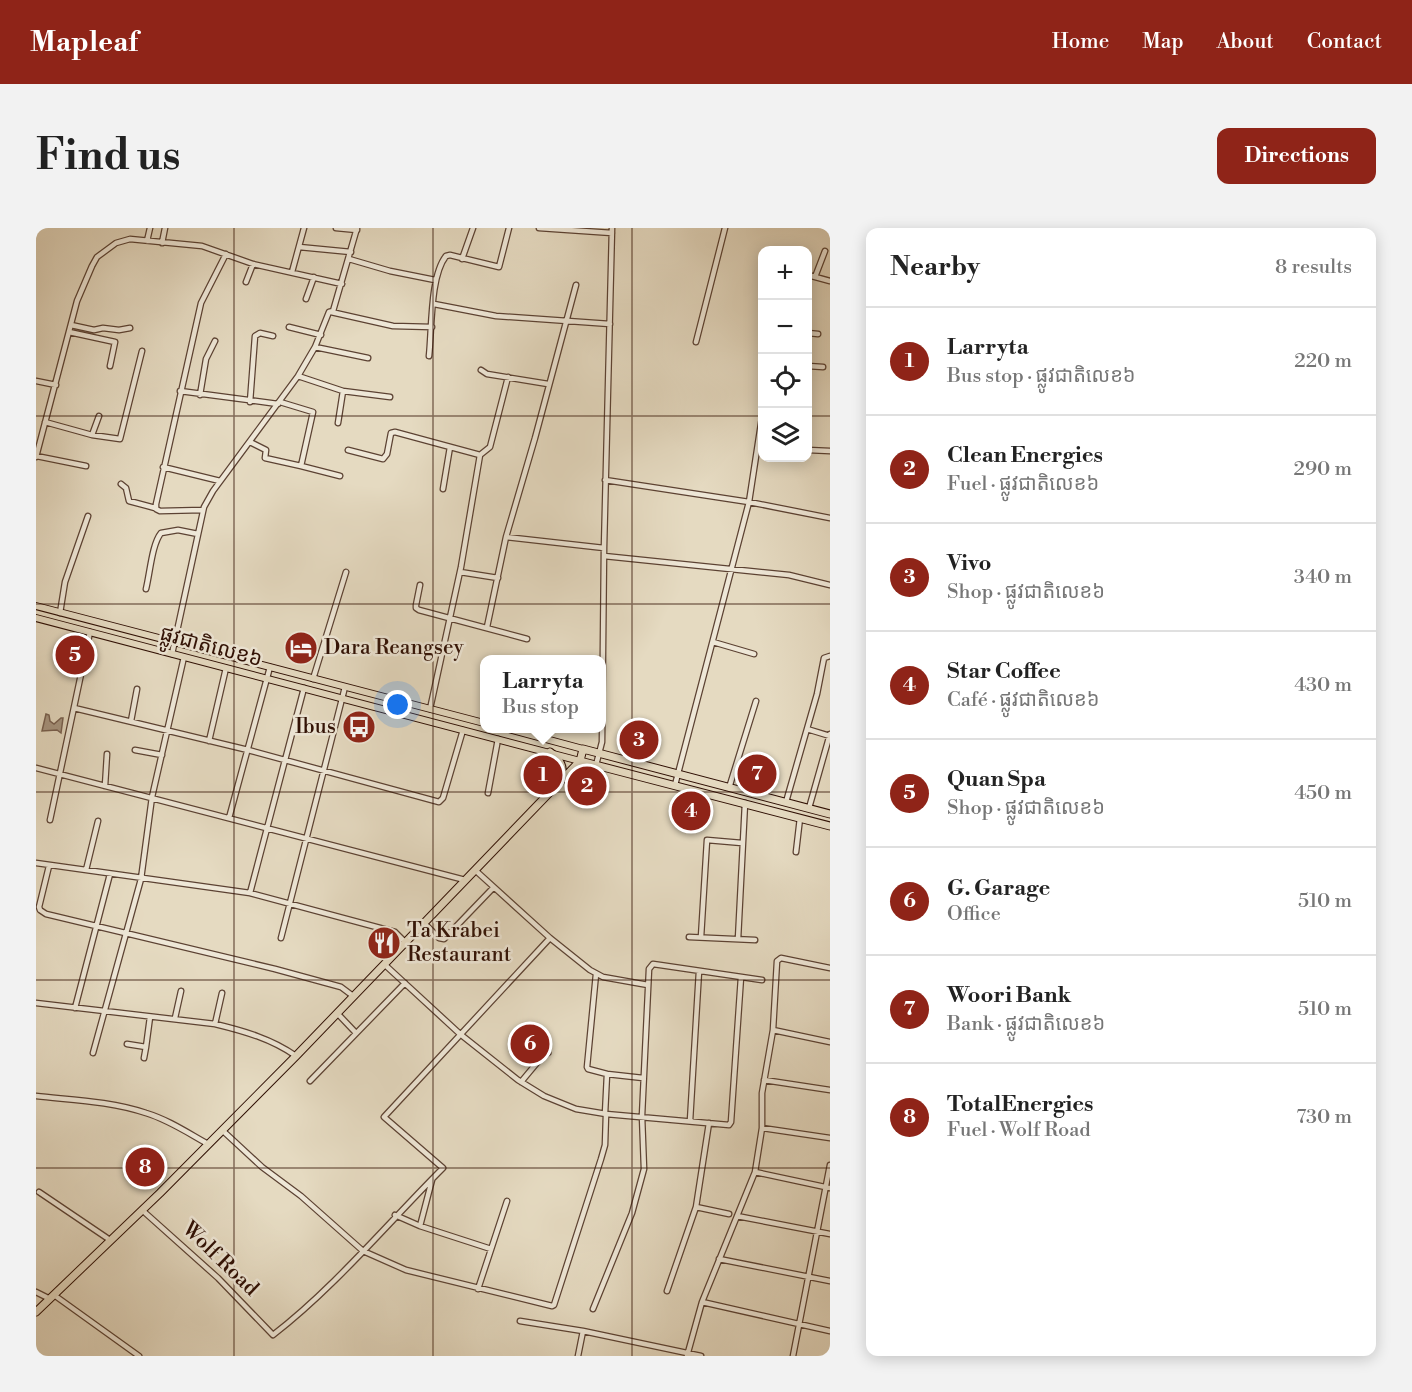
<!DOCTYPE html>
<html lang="en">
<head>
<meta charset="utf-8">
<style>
	:root { --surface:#fff; --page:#f2f2f2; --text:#222; --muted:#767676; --line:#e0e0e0; --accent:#8f2418 }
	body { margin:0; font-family:"Libre Bodoni","Noto Sans Khmer",serif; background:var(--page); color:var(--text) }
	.controls { position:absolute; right:18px; top:18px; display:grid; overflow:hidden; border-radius:12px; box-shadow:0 3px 15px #0003 }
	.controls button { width:54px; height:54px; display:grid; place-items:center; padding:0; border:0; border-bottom:2px solid var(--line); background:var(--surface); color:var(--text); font:30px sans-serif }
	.you { position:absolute; left:362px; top:477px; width:21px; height:21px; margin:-15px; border:4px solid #fff; border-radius:50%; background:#1a73e8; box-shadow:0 0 0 9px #1a73e833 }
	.badge { display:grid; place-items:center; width:39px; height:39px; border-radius:50%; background:var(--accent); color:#fff; font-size:20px; font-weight:700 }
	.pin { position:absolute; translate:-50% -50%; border:3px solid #fff; box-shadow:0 2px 6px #0006 }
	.popup { position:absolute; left:444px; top:427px; width:126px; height:78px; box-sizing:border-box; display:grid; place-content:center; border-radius:12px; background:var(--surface); filter:drop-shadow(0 2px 4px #0005); font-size:20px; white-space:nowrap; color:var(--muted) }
	.popup b { font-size:22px; color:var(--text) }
	.popup::after { content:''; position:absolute; left:50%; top:100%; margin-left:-12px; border:12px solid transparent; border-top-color:var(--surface) }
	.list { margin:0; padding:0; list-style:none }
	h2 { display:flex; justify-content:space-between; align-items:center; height:78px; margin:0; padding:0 24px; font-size:26px }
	h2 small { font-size:20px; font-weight:400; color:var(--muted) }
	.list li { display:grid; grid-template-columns:39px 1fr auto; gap:18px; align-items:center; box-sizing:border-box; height:108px; padding:0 24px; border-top:2px solid var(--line) }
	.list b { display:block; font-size:22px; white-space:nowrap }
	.list p { margin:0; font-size:20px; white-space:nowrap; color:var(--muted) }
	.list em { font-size:20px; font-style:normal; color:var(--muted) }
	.icon { flex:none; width:33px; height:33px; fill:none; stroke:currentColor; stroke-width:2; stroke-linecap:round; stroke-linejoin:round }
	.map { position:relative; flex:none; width:794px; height:1128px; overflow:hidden; border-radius:12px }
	header { display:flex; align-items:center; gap:36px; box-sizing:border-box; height:84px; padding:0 30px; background:var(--accent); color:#fff }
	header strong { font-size:28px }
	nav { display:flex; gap:33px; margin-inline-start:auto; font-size:21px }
	.intro { display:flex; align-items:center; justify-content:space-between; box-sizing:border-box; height:144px; padding:0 36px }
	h1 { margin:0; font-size:42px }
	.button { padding:15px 27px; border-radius:12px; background:var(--accent); color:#fff; font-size:21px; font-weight:700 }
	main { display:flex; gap:36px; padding:0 36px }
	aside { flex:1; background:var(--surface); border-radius:12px; box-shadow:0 3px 15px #0003 }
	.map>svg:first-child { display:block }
	.water { fill:#a79581; stroke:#775f4f; stroke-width:1.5 }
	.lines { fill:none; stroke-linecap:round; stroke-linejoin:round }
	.minor-casing { stroke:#5c4233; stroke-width:7 }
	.major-casing { stroke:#2f0f04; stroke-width:8 }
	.highway-casing { stroke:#2f0f04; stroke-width:9 }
	.minor { stroke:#eee7d7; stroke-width:4.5 }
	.major { stroke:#e5dac1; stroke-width:6 }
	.highway { stroke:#e5dac1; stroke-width:7 }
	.grid { fill:none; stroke:#2f0f04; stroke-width:1.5; stroke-opacity:0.55 }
	.labels { text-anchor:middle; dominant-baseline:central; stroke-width:5; stroke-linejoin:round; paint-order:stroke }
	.street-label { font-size:21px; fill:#2f0f04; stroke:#eee7d7 }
	.poi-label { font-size:21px; fill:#2f0f04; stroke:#eee7d7; text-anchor:start }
</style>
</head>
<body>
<header>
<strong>Mapleaf</strong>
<nav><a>Home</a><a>Map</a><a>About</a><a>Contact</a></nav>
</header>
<div class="intro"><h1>Find us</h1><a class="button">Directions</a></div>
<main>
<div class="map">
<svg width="794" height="1128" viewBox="0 0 794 1128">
	<rect width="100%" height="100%" fill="#e5dac1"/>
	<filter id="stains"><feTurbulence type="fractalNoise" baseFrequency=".00333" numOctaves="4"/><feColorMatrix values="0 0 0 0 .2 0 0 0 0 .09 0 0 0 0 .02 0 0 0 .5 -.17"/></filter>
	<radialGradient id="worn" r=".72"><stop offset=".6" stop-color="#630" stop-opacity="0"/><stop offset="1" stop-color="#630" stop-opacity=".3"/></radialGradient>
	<!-- water -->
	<path class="water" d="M 10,486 L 13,487 L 14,493 L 18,496 L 25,490 L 27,490 L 25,505 L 21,502 L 6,503 Z"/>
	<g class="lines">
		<!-- minor casing -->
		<g class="minor-casing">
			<path id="minor" d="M 300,0 L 321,2
				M 503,0 L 576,5
				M 111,13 L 114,0
				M 126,15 L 129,0
				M 263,19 L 315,24
				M 313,31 L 354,43 L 399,52
				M 426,31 L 437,0
				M 256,44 L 268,0
				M 772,47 L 794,53
				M 779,49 L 789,23
				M 210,54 L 217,36
				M 270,71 L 278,49
				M 398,76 L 460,88 L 574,96
				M 295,84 L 357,98 L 396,99
				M 35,97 L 58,102 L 67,100 L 83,102 L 94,100
				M 253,99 L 285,107
				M 33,104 L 79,114 L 74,138
				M 772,105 L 782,106
				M 660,114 L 689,0
				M 279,119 L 332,130
				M 393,128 C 396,101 394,48 410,28 L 414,27 L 463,39 L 473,0
				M 772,138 L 787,139
				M 445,142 L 451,146 L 512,156
				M 262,148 L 307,163 L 354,169
				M 0,153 L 20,157
				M 144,163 L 242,176
				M 164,167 L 170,131 L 179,113
				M 214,174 L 219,108 L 224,105 L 237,108
				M 244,174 L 277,184 L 265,238 L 304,248
				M 9,194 L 56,207 L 84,211 L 106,123
				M 302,195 L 307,163
				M 56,207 L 63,188
				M 214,214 L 230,222 L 229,230 L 265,238
				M 312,222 L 347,231 L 351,226 L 355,205 L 359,204 L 444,227
				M 772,222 L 794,223
				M 0,228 L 50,238
				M 0,229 L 41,73 L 56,38 L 61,29 L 80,15 L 94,11 L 166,18 L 217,36 L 306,56
				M 127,239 L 184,253
				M 569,252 L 713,274 L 794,290
				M 85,256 L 90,260 L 93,273 L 119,280
				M 407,261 L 414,219
				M 167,282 L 124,283 L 120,281 L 120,276 L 165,75 L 190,26
				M 470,309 L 568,320
				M 568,328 L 753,347 L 794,357
				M 424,344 L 462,350
				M 384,357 L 380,377 L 380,380 L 383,382 L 491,411
				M 110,361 C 114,345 116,316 125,305 L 142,302 L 162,306
				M 24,385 L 29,354 L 52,288
				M 451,399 L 470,309 L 499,210 L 540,57
				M 677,414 L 718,426
				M 136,426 L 168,279 L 177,263 L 262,148 L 279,119 L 293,84 L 297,83 L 321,0
				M 277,451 L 310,344
				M 38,480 L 212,522 L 403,574 L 407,570 L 427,502
				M 394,481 L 425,339 L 444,227 L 454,219 L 472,149
				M 95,493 L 101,461
				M 771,501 L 794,508
				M 173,513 L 190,440
				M 99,522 L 126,527
				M 560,537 L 566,514 L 568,320 L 576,0
				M 0,540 L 429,652
				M 639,557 L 713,274 L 726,189
				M 69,558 L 71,526
				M 693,560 L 720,473
				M 452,565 L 462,511
				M 750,574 L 781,466 L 788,430 L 794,428
				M 773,580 L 794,506
				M 193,590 L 234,439
				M 14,592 L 54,404
				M 760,624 L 764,590
				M 0,635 L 214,665 L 359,704 L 369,714
				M 13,638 L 3,679 L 4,682 L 10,686 L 239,741 L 305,759 L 317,768
				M 50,642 L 62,593
				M 439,642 L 514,710 L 554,742 L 567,749 L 612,757
				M 214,665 L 268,460
				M 388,695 L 403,710 L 408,711 L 457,660
				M 653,709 L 719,712
				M 665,709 L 671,612 L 706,615
				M 245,710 L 309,459
				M 702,711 L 709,575
				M 348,736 L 424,806 L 482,852 L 508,868 L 540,881 L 570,886 L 693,897 L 695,894 L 705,749
				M 560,746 L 551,839 L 552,841 L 571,846 L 569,886
				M 0,775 L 179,796 C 208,803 236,811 260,828
				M 39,780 L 74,646
				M 301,785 L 320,805
				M 139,790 L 145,763
				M 179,796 L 186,765
				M 737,802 L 794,814
				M 91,816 L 110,819 L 114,789
				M 57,825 L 105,651 L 116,569 L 148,429
				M 108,830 L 110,819
				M 571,846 L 607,850
				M 728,852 L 794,862
				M 274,853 L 369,755
				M 485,854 L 505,830 L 512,825
				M 0,868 C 36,872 75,873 110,885 C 133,892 152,905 172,916
				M 654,893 L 663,743
				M 726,900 L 794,910
				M 186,902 L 226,939 L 265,968 L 327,1023 L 370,1042 L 516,1078 L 518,1077 L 565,931 L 569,917 L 570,886
				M 719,944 L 794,960
				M 3,964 L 74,1012
				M 660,979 L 693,986
				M 106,982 L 182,1050 L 237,1107 C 298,1060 352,995 407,940 L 348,889 L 514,710
				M 359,987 L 384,998 L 455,1021
				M 701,988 L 794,1006
				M 384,998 L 396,952
				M 683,1031 L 794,1053
				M 442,1061 L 471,973
				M 631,1063 L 660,979 L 673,895
				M 0,1064 L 14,1071
				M 18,1067 L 103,1128
				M 666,1074 L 794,1103
				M 557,1081 L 596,985 L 608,941 L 606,888 L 613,741 L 617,736 L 624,737 L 726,752
				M 484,1093 L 547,1103 L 665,1128
				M 542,1128 L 547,1103
				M 651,1128 L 666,1074 L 719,944 L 726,900 L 726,865 L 737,802 L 741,733 L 745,730 L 794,740
				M 757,1128 L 794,937"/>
		</g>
		<!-- major casing -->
		<g class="major-casing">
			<path id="major" d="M 0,378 L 448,495
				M 0,390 L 544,533
				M 469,500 L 547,521"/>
		</g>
		<!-- highway casing -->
		<g class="highway-casing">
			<path id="highway" d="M 514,524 C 524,531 530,540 523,552
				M 544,533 L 794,598
				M 0,1084 L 124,965 L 260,828 L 544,533 L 547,521 L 794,586"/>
		</g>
		<!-- minor -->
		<use href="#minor" class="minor"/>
		<!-- major -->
		<use href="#major" class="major"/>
		<!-- highway -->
		<use href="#highway" class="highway"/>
	</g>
	<!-- grid -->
	<path class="grid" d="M 198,0 L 198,1128M 397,0 L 397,1128M 596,0 L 596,1128M 0,188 L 726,188M 772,188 L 794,188M 0,376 L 794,376M 0,564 L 794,564M 0,752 L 794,752M 0,940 L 794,940"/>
	<!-- icons -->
	<defs>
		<g id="hotel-disc" transform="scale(1.725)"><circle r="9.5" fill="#8f2418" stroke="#eee7d7"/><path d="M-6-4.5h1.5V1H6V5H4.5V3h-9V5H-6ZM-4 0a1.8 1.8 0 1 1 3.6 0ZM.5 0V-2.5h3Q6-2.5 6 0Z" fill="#fff"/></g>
		<g id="bus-disc" transform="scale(1.725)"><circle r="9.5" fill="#8f2418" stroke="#eee7d7"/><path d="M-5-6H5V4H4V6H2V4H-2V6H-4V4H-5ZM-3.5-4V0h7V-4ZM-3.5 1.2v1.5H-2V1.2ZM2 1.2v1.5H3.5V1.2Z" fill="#fff"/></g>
		<g id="restaurant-disc" transform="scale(1.725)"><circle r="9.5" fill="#8f2418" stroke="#eee7d7"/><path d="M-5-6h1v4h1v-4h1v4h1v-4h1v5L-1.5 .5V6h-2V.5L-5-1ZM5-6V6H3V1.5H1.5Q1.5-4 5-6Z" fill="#fff"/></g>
	</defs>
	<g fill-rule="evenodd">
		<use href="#hotel-disc" x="265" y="420"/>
		<use href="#bus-disc" x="323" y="499"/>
		<use href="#restaurant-disc" x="348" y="715"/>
	</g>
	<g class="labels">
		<!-- street labels -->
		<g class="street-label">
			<text transform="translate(175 419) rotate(15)">ផ្លូវជាតិលេខ៦</text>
			<text transform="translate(184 1031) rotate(44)">Wolf Road</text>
		</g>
		<!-- poi labels -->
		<g class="poi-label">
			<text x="288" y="420">Dara Reangsey</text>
			<text x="300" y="499" text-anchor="end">Ibus</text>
			<text x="371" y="703">Ta Krabei<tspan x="371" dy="24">Restaurant</tspan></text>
		</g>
	</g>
	<rect width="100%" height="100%" filter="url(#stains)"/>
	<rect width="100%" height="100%" fill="url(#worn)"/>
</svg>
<div class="controls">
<button>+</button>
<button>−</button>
<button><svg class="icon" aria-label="locate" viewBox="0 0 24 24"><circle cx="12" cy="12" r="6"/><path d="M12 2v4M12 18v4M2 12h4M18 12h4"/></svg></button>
<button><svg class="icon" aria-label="layers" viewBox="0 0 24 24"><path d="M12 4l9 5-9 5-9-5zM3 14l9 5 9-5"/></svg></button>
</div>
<div class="you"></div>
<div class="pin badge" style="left:507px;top:547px">1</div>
<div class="popup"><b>Larryta</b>Bus stop</div>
<div class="pin badge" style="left:551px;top:558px">2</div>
<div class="pin badge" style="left:603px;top:512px">3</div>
<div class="pin badge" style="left:655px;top:583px">4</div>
<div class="pin badge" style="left:39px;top:427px">5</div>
<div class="pin badge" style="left:494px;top:816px">6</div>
<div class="pin badge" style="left:721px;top:546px">7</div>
<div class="pin badge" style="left:109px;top:939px">8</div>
</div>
<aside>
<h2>Nearby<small>8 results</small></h2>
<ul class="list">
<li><span class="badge">1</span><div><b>Larryta</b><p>Bus stop · ផ្លូវជាតិលេខ៦</p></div><em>220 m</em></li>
<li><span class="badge">2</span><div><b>Clean Energies</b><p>Fuel · ផ្លូវជាតិលេខ៦</p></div><em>290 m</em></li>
<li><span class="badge">3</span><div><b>Vivo</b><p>Shop · ផ្លូវជាតិលេខ៦</p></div><em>340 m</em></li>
<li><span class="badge">4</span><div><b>Star Coffee</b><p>Café · ផ្លូវជាតិលេខ៦</p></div><em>430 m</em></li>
<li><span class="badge">5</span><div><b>Quan Spa</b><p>Shop · ផ្លូវជាតិលេខ៦</p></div><em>450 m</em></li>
<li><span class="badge">6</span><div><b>G. Garage</b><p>Office</p></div><em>510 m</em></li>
<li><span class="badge">7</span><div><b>Woori Bank</b><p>Bank · ផ្លូវជាតិលេខ៦</p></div><em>510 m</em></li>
<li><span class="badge">8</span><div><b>TotalEnergies</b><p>Fuel · Wolf Road</p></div><em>730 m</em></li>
</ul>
</aside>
</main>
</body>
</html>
